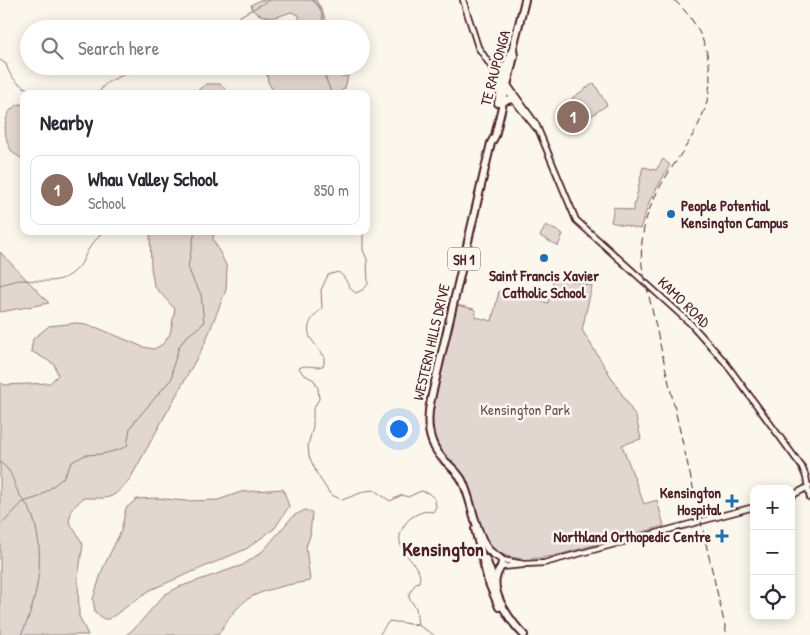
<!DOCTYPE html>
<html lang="en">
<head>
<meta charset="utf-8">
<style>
	:root { --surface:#fff; --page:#f7f7f7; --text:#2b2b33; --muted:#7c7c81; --line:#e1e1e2; --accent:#1f6fb2 }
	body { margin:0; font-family:"Patrick Hand",sans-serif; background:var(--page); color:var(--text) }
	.controls { position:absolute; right:15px; bottom:15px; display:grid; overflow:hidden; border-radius:10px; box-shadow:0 2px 12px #0003 }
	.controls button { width:45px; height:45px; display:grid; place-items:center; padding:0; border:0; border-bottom:1px solid var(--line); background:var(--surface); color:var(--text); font:25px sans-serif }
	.you { position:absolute; left:398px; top:428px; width:18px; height:18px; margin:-12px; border:4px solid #fff; border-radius:50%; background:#1a73e8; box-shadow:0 0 0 8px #1a73e833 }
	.badge { display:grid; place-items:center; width:32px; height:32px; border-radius:50%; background:var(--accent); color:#fff; font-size:16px; font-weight:700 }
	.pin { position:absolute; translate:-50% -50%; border:2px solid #fff; box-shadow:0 1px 5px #0006 }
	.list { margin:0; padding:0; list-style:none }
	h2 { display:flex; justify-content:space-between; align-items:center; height:65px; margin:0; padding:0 20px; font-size:21px }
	h2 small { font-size:16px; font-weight:400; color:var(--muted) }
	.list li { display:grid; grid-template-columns:32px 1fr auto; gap:15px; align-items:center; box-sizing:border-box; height:70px; margin:0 10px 10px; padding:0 10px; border:1px solid var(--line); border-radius:10px }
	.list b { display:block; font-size:19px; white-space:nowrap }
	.list p { margin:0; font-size:16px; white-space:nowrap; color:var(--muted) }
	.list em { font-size:16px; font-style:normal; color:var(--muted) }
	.icon { flex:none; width:28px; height:28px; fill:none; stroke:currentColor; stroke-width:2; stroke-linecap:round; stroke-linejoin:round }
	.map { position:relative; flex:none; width:810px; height:635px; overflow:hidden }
	.search { position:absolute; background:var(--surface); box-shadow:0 2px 12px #0003; left:20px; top:20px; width:350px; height:55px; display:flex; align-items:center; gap:12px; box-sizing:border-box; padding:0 18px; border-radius:28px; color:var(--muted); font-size:19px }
	.panel { position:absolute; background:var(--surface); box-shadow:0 2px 12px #0003; left:20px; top:90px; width:350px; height:145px; border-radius:10px }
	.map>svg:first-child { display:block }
	.green { fill:#e2d7d0; stroke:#967b7e }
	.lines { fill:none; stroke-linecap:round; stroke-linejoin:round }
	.stream { stroke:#907477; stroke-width:1 }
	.secondary-casing { stroke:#4a1f2b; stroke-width:8 }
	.highway-casing { stroke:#4a1f2b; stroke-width:10 }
	.secondary { stroke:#fbf7ec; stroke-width:4.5 }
	.highway { stroke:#fbf7ec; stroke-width:6 }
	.rail { stroke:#4a1f2b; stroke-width:1; stroke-dasharray:8 4; stroke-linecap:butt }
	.poi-dot { fill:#1f6fb2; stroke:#fbf7ec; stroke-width:2 }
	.labels { text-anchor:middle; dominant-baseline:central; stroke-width:5; stroke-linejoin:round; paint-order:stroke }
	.shield { fill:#fbf7ec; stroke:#7f6065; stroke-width:1 }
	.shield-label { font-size:14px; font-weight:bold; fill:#4a1f2b }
	.street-label { font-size:15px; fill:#4a1f2b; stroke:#fbf7ec }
	.poi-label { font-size:15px; font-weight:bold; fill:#4a1f2b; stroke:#fbf7ec; text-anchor:end }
	.park-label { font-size:15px; fill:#704d54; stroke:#fbf7ec }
	.district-label { font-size:20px; font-weight:bold; fill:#4a1f2b; stroke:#fbf7ec }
</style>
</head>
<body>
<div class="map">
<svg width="810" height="635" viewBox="0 0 810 635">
	<rect width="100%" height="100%" fill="#fbf7ec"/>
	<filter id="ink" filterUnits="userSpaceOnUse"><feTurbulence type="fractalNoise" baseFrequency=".02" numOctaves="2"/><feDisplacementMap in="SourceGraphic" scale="10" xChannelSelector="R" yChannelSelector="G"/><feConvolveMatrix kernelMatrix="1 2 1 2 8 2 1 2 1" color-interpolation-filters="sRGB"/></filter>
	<g filter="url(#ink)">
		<!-- green -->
		<path class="green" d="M 260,0 L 316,0 C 321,9 327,18 326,29 L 300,29 L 299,15 L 291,12 C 274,18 268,21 252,10 L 251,5 Z
			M 266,66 L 343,66 L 341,76 L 348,76 L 345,88 L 336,94 L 275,94 L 268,82 Z
			M 594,83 L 607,105 L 585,120 L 572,98 Z
			M 206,84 L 220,84 L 230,94 L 193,94 Z
			M 21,104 L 24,105 L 24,160 C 21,158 16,155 13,153 C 2,139 1,108 21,104 Z
			M 663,159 L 670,165 L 650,200 L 640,229 L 611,222 L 614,207 L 633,211 L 643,167 L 656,170 Z
			M 546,225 L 563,234 L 558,246 L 540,236 Z
			M 150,231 L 214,231 L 213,239 L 227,267 L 226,290 L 204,345 L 130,479 C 110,501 112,498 83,498 L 72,509 L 69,521 L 83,544 L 78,578 L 79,616 L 88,635 L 0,635 L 0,383 L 5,385 L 50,383 L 58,375 L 54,364 L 31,351 L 33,339 L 49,326 L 77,323 L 98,328 L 143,347 L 154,349 L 163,344 L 170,334 L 175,309 L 154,286 L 151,267 Z
			M 0,252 L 49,303 L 0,312 Z
			M 554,277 L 592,286 L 582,330 L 636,417 L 641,439 L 622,445 L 644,504 L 657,500 L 664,526 L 554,556 C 532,559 509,562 491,548 C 479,539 475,505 470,490 C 466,474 453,466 443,454 C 432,441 431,422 433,406 L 457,305 L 474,309 L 476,312 L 475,317 L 492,321 L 499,291 L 548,303 Z
			M 283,489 L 289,506 L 275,528 L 246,549 L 150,590 L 109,619 L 104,619 L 95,612 L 93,599 L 103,568 L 121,531 L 126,508 L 137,499 L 156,498 L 185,501 L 218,500 L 241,492 Z
			M 305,510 L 312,513 L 310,536 L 306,547 L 310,581 C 291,584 269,588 251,597 C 238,604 225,623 218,635 L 126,635 L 136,627 L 164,595 L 179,587 L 243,565 L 263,551 L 293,516 Z"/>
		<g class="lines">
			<!-- stream -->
			<path class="stream" d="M 312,0 C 323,8 323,17 323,29
				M 233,29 L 240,16 L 270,0
				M 0,60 L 6,64 C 10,80 23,88 38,94
				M 321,66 L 331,92 L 334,94
				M 99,94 C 103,81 114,80 125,74 C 129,73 132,69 135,66
				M 363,231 L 363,250 L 367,259 L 368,284 L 364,289 L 356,293 C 347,288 347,277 338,272 L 328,275 L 321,290 L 322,308 C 314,316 305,324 310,337 C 313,343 318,346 321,354 L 324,355 L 324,365 C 316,370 308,363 299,368 L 303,374 L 314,380 L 318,388 L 319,399 L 313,409 L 313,427 L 308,445 L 309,456 L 317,474 L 330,494 L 342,500 L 366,491 L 374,490 L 390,501 L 402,495 L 408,497 L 421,491 L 428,493 L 435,499 L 436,507 L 433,512 C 424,510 419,513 412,517 C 408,520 406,522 404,526 C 387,551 426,564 419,582 L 416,583 L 409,594 L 409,598 L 416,608 L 418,625
				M 0,285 C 6,283 13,281 19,280 C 39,280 60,286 76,270 C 82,265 84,257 88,250 C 92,243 98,239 102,231
				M 0,462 C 15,474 11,479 19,494 C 22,500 27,504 30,510 C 47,548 39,599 21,635
				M 0,526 L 23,502 L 39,497 L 63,478 L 72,462 L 85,455 L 102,454 L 118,450 L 127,446 L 130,428 L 136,420 L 172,378 L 173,366 L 179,347 L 185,338 L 204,323 L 201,294 L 194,282 L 188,267 L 195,231
				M 379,635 L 389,621 L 418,625 L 434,635"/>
			<!-- secondary casing -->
			<g class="secondary-casing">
				<path id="secondary" d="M 463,0 L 478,47 L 513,99 L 537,129
					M 489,63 L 495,67 L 536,124 L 576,220 L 690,323 L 724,361 L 802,467 L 806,477 L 810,498
					M 791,496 L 810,486
					M 502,560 L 524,564 L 544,563 L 754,507
					M 501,567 L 523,565"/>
			</g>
			<!-- highway casing -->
			<g class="highway-casing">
				<path id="highway" d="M 513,48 L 514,56 L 495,136 L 491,143 L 431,399 C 426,421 427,443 444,460 C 450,466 457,471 462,480 C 472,500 474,529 487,548 C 491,554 497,555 502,560 C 503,567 497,571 496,578 C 492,596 512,623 524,635
					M 495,67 L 506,66
					M 503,101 L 513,99
					M 498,103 L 506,66 L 513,48 L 525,0
					M 475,529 L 488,581 L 499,607
					M 486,559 L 491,573 L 492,586"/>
			</g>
			<!-- secondary -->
			<use href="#secondary" class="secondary"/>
			<!-- highway -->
			<use href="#highway" class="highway"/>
			<!-- rail -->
			<path class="rail" d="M 674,0 C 709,30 720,79 700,121 C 687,150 664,174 652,203 C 643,223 640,245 642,266 L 727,635"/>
		</g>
	</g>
	<!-- markers -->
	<g class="poi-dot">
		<circle cx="671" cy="214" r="5"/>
		<circle cx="544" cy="258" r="5"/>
		<path d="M729.5 493.5h5v5h5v5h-5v5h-5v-5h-5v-5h5z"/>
		<path d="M719.5 528.5h5v5h5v5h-5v5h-5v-5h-5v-5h5z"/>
	</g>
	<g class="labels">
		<!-- shield labels -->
		<rect class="shield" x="448" y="247.5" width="32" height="23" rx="4"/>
		<g class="shield-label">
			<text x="464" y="259">SH 1</text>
		</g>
		<!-- street labels -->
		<g class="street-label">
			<text transform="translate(495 68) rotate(-75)">TE RAUPONGA</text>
			<text transform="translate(684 302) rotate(44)">KAMO ROAD</text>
			<text transform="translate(431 342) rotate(-77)">WESTERN HILLS DRIVE</text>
		</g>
		<!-- poi labels -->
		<g class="poi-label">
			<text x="681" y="205" text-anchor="start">People Potential<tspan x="681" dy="17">Kensington Campus</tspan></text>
			<text x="544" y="275" text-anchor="middle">Saint Francis Xavier<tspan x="544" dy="17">Catholic School</tspan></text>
			<text x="721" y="492">Kensington<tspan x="721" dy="17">Hospital</tspan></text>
			<text x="711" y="536">Northland Orthopedic Centre</text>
		</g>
		<!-- park labels -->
		<g class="park-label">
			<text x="525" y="409">Kensington Park</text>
		</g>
		<!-- district labels -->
		<g class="district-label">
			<text x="443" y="548">Kensington</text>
		</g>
	</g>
</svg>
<div class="controls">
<button>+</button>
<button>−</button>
<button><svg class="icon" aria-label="locate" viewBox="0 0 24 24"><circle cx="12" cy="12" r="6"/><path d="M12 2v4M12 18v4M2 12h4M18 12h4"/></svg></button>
</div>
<div class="you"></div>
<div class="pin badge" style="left:573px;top:117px;background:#8d6e63">1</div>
<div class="search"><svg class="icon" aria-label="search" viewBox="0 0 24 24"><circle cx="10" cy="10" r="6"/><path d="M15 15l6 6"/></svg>Search here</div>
<section class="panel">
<h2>Nearby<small></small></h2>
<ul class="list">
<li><span class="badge" style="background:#8d6e63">1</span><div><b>Whau Valley School</b><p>School</p></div><em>850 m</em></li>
</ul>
</section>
</div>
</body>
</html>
